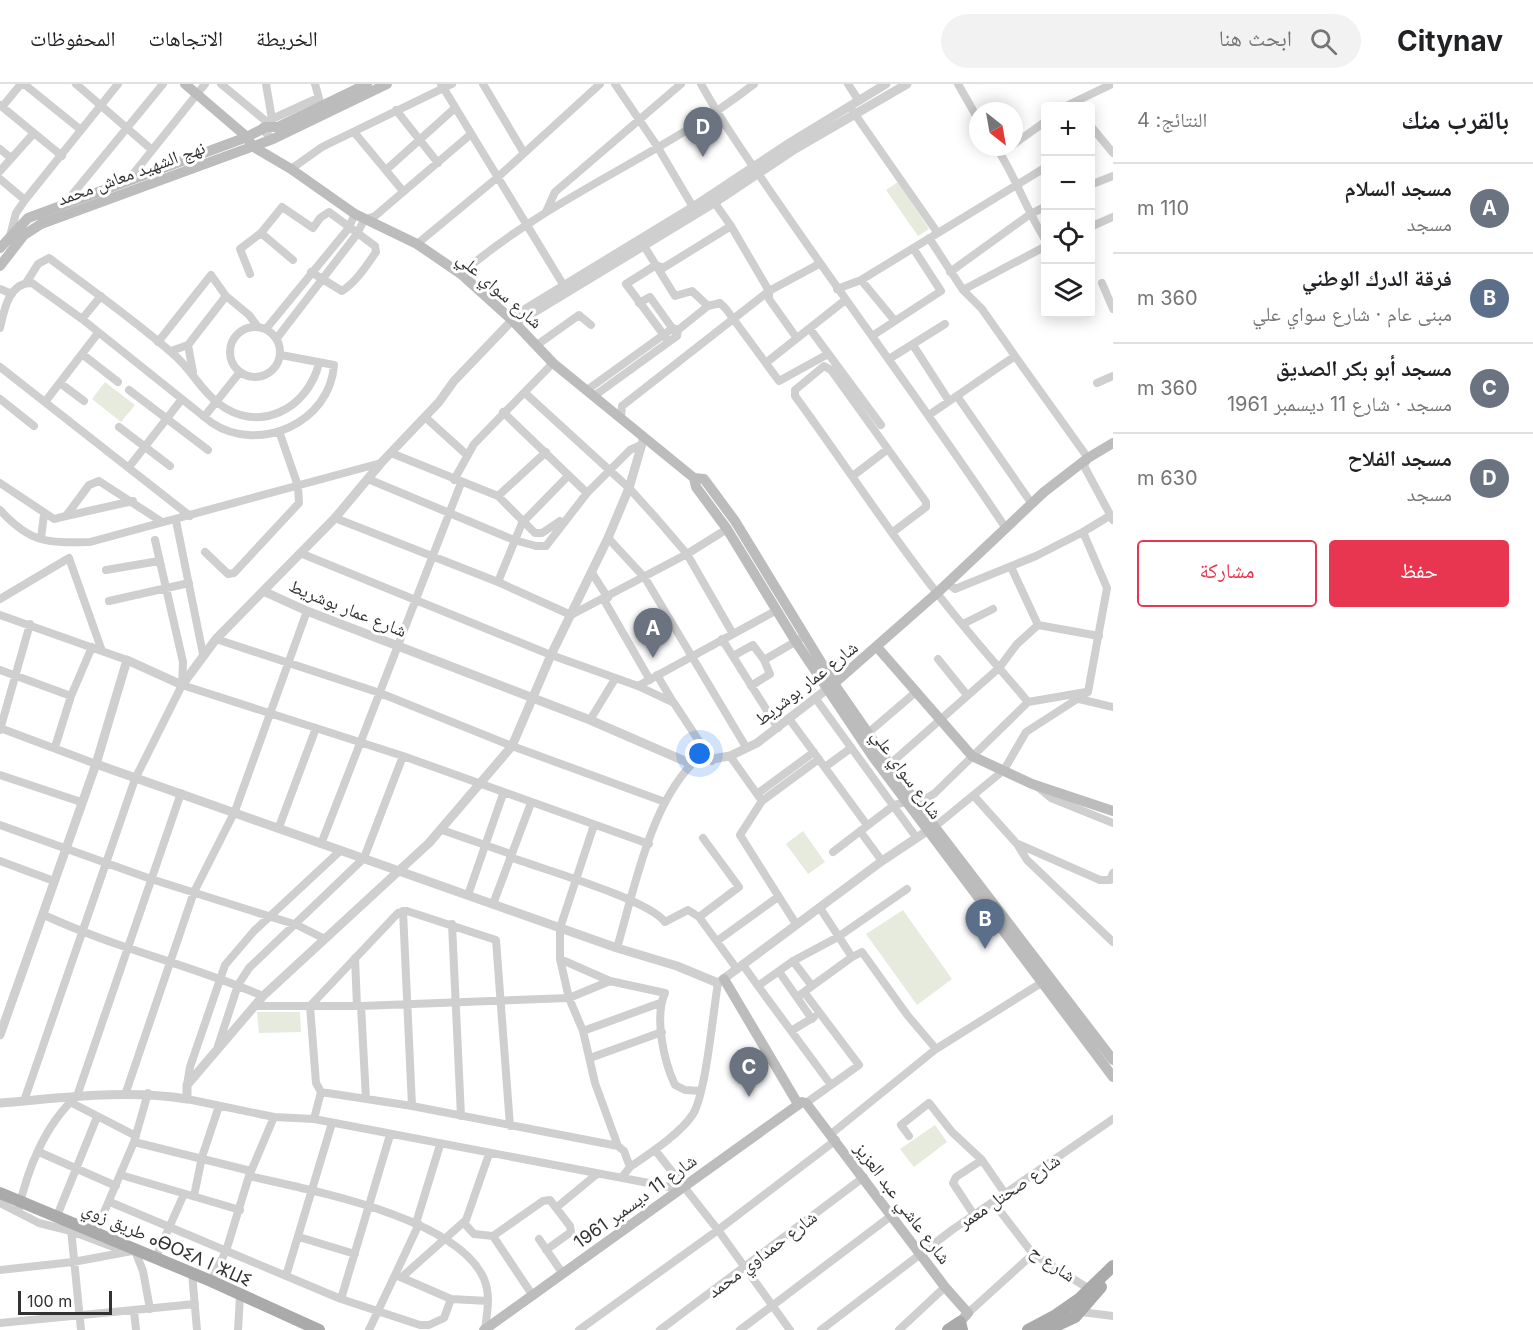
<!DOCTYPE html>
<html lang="ar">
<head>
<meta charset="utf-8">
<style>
	:root { --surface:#fff; --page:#f2f2f2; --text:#202124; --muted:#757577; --line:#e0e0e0; --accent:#e83550 }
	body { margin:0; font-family:Inter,"Noto Naskh Arabic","Noto Sans Tifinagh",sans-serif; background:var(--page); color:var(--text); direction:rtl }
	.controls { position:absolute; right:18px; top:18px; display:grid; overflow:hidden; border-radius:6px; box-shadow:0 3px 15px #0003 }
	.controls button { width:54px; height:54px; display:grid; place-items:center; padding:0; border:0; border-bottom:2px solid var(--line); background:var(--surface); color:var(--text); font:30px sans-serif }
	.compass { position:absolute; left:969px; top:18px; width:54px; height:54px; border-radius:50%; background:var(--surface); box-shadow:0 3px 15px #0003; rotate:149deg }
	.scale { position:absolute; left:18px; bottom:15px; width:94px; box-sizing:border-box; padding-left:6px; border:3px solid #323232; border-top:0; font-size:16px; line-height:21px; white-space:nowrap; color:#323232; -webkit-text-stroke:4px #fff; paint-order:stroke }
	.you { position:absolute; left:700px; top:670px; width:21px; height:21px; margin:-15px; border:4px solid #fff; border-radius:50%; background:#1a73e8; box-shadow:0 0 0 9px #1a73e833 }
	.badge { display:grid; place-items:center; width:39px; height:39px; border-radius:50%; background:var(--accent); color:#fff; font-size:20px; font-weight:700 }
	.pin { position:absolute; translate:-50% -50px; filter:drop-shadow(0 2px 3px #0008) }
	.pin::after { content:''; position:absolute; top:32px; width:21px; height:18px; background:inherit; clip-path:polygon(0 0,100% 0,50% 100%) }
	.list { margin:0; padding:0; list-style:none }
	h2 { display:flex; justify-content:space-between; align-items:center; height:78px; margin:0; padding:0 24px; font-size:26px }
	h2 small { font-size:20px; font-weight:400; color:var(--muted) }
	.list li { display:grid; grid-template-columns:39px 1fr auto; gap:18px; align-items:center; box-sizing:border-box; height:90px; padding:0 24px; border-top:2px solid var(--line) }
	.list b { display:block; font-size:22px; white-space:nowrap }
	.list p { margin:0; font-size:20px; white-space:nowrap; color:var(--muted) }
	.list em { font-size:20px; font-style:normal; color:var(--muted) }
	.actions { display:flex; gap:12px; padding:18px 24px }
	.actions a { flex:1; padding:14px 0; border:2px solid var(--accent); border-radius:6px; text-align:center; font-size:21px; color:var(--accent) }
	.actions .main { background:var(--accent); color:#fff }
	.icon { flex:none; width:33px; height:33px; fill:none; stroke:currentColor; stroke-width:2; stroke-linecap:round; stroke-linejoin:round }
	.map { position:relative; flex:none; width:1113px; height:1246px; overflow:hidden; direction:ltr }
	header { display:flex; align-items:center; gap:36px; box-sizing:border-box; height:84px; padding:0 30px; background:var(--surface); border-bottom:2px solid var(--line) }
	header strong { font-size:28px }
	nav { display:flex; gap:33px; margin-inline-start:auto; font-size:21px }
	.search { width:420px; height:54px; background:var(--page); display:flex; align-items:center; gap:15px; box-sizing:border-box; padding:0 21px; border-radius:33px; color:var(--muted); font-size:22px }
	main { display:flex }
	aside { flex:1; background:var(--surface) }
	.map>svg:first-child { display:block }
	.green { fill:#e6ebde }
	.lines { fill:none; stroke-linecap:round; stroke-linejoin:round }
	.minor { stroke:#cfcfcf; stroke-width:8 }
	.tertiary { stroke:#cfcfcf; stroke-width:9 }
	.secondary { stroke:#bcbcbc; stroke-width:10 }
	.primary { stroke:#aaa; stroke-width:12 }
	.labels { text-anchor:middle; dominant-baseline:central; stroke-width:6; stroke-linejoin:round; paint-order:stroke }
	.street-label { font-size:18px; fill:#323232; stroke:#fff }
</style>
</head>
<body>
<header>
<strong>Citynav</strong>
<div class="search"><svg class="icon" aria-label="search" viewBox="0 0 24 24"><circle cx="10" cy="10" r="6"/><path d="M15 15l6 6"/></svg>ابحث هنا</div>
<nav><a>الخريطة</a><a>الاتجاهات</a><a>المحفوظات</a></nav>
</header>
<main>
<aside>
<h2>بالقرب منك<small>النتائج: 4</small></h2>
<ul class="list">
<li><span class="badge" style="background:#6b7280">A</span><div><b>مسجد السلام</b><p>مسجد</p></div><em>110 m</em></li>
<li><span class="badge" style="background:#5c6f8a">B</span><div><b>فرقة الدرك الوطني</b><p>مبنى عام · شارع سواي علي</p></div><em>360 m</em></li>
<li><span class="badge" style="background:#6b7280">C</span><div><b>مسجد أبو بكر الصديق</b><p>مسجد · شارع 11 ديسمبر 1961</p></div><em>360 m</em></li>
<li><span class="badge" style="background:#6b7280">D</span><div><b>مسجد الفلاح</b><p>مسجد</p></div><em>630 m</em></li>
</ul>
<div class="actions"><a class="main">حفظ</a><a>مشاركة</a></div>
</aside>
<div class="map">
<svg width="1113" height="1246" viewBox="0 0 1113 1246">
	<rect width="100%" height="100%" fill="#fff"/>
	<!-- green -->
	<path class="green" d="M 898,98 L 929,145 L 918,152 L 886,106 Z
		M 105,298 L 135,321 L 121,338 L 92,315 Z
		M 803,747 L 825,778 L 808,790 L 786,760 Z
		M 903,826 L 952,895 L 917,921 L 866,850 Z
		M 257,928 L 300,928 L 301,948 L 259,949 Z
		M 935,1041 L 947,1058 L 914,1083 L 900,1065 Z"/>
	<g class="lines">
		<!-- minor -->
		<path class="minor" d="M 24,0 L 81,46
			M 76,0 L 151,65
			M 221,0 L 267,38 L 261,45 L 273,55
			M 266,0 L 272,35 L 267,37
			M 315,0 L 320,18
			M 441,0 L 564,202
			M 483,0 L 524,69
			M 615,0 L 657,62 L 693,123
			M 701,0 C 727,47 758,89 788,133 C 860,237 935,338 1005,443
			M 848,0 L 859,17
			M 958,0 L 978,35
			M 0,21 L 62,72
			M 1066,22 L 1112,0
			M 2,23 L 21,0
			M 396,26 L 438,79
			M 852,26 L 937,148
			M 272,35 L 318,14
			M 1090,41 L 1113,69
			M 354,48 L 403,107
			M 1014,60 L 1046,37
			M 996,63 C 1016,93 1026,126 1046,157
			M 0,65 L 11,74
			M 291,85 L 322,63 L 452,0
			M 386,86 L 455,24
			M 0,87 L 33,50
			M 130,94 L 205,0
			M 0,95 L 25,116
			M 1090,101 L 1113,92
			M 712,115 L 731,142 L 769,207 L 769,215 L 796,253
			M 67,117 L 163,0
			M 546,128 L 555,108 L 681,0
			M 1090,143 L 1113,133
			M 261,149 L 293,176
			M 10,152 L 16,129 L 25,116 L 118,0
			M 929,154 L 963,206
			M 641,157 L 675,212 L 692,207 L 708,222
			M 417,160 L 498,93 L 600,0
			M 950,188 L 1029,131 L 1046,122
			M 250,190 L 240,165 L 261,149 L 282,123 L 313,144 L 320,134 L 329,128 L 375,162 L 376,168 C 367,181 356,198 342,207 L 311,188
			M 461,190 C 549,113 662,72 754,0
			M 861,196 L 895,237
			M 26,199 L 38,180 L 49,174 C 90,205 133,235 172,269 C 191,284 200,306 218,319 C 258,351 308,325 319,279
			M 1102,199 L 1113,225
			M 0,205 L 12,210
			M 837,205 L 861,196 L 1046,83
			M 639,219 L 650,213 L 675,248
			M 82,235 L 101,212
			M230 268a25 25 0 1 1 50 0a25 25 0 1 1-50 0Z
			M 0,244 C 4,226 9,198 32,199 L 82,235 L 212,339 C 259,370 330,339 334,281 L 281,271
			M 266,245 L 348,145 L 355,130 L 358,131
			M 810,245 L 881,341
			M 872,252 L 941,207 L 913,164
			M 277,254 L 357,150 L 364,136 L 375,132 L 471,50
			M 158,258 L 211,191 L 226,212
			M 669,258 L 626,200 L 656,181 L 663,184 L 731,142
			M 188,261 L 193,288
			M 537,261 L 579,231 L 591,241
			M 913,261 L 949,317
			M 171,267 L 188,261 L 226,212 L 249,231 L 258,243
			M 82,270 L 118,298
			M 1015,272 L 982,225 L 963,206 L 1046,162
			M 889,275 L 945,240
			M 767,278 L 844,217
			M 0,283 L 190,432
			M 60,299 L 84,317
			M 1097,299 L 1113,292
			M 129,306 L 208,366
			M 587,306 L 673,244 L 678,246
			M 525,309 L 629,404 L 657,435 L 687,470 L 733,550
			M 594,312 L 677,252 L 678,246 L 708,222 L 720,219 L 726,225 L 779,297 L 828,270
			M 957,312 L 1032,420
			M 0,315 L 34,342
			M 45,318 L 98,249
			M 929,331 L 1015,272 L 1088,374 L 1084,382 L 1113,436
			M 204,333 L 240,288
			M 425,333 L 467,371
			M 621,334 L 622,322 L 769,207 L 819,180
			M 119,343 L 170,382
			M 391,369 L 498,412 L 535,449 L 542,449 L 560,437
			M 129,383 L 182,315
			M 854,391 L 888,365
			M 368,395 L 514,456 L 536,462 L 546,462 L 587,409 L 503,328
			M 454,396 L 474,360 L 553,279
			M 0,399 L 54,435 L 66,432 L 89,401 L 99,397 L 162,438
			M 587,409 L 630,366 L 641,361
			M 498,412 L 546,368
			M 0,426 C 30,459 46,459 90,458 L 381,379
			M 66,432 L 133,417
			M 335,434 L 498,498 L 571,531 L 687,470 L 727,445
			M 176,437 L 203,570
			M 893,448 L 926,423 L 926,418 L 831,286 L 824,282 L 795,306 L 795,312 C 843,377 887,446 937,509 C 966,547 998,582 1028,618
			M 1083,448 L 1111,431
			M 41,454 L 44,431
			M 608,454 L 645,494 L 746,663
			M 205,468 L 228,490 L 234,489 L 299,419 L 298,402 L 279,347
			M 300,469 L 551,571 L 638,602 L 674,619 L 712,677
			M 1011,483 L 1038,541
			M 106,486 L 159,477
			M 592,489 L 608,514
			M 498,498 L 522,439 L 568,392
			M 0,515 L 69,474 L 102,567
			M 604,516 L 650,596
			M 109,517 L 189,499
			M 0,531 L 127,576
			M 963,540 L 993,525
			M 216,555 L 380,609 L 512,662 L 665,718
			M 722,555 L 778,644
			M 733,572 L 753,561 L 764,576 L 800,555
			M 938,575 L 967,611
			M 0,586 L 71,612
			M 657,591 L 673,618
			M 182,601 L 403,672 L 649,760
			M 638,602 L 777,526
			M 751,602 L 770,590 L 764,576
			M 816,615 L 916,753
			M 1079,615 L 1113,623
			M 590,636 L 615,595
			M 790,636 L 867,741
			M 0,644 L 96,680
			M 0,646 L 30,540
			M 868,649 L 917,607
			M 55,663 L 71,612 L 92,563
			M 730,672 L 762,717 L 740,751 L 796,840
			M 890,680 L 999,584 L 1017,560 L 1038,541 L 1099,552
			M 825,683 L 851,664
			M 0,691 L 81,718
			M 1039,704 L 1051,714 L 1113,739
			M 757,710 L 814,668
			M 974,712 L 1017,760 L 1027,776 L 1113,858
			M 762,717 L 819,675
			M 0,741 L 151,795 L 297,841 L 323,854
			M 594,741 L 560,844 L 560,875 L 569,914 L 583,947 L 595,999 L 618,1062 L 624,1067 L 630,1083 L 622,1093
			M 279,743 L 316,644
			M 932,745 L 1004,686 L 1026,648 L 1088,608 L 1107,504 L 1083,448 L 1036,472 L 955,505 L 947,499
			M 442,746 L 511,770
			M 860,747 L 882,777
			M 703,754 L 739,803 L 699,833 L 737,885
			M 321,760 L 461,399
			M 1018,760 L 1100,796 L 1110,796 L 1113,789
			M 833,768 L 893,722 C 910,714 919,721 935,709 L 1028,618 L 1086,608
			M 510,773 C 542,785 648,815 665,838 L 688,826 L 699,833
			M 0,777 L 54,797
			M 468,811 L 503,710
			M 493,820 L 531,719
			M 403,827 L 412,1022
			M 44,831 C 115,864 191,881 263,912
			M 452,840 L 461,1032
			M 717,857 L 778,813
			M 617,864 C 634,806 650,721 694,678
			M 852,873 L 862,868 L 908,932 L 936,965
			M 355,874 L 357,922
			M 560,875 L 610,897
			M 793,877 L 812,902
			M 743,881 L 758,902
			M 780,889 L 812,935
			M 804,908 L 859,981 L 806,1019
			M 797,913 L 852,873 L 820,824
			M 254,922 L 361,922 L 569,914 L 610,897 L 665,909 C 654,933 664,978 675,1001 L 685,1006 L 701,1007
			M 361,922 L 366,1015
			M 583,947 L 660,919
			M 791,947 L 814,933
			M 218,962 L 238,901 L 249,884 L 364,774 L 403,672
			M 590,974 L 662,948
			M 187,1001 L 190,983 L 225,881 L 254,847 L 340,767
			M 831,1001 L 758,902 L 793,877 L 838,853 L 907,805
			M 321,1008 L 412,1022 L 618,1062
			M 125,1011 L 194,808 L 235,727 L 307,527
			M 187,1015 L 274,1033 L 314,1035 L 680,1105
			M 24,1017 L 135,695 L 182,601 L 183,578 L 155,456
			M 70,1018 L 136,1052
			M 314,1035 L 321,1008 L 316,999 L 310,922 L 398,829 L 407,827 L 496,856 L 510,1042
			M 831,1050 L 936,965 L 1046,896
			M 909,1052 L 901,1041 L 929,1019 L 952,1048 L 982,1076 L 1006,1111
			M 134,1058 L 251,1087
			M 655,1066 L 718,1146 L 790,1246
			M 39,1068 L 116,1102
			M 630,1083 C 649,1070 681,1049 693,1030 C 706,1009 713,928 718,899
			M 121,1091 L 240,1126
			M 249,1092 C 309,1106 458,1133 484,1195 C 491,1211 487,1229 485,1245
			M 194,1112 L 202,1073 L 219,1022
			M 110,1118 L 341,1215 L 420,1241 L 429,1241 L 444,1234 L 451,1215
			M 993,1118 L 1033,1170 L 1091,1206
			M 0,1119 L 39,1139 L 71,1147 L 124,1167
			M 557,1123 L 597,1090
			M 18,1128 C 27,1086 45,1040 77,1012 L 181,709
			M 974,1131 L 953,1099 L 956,1093 L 982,1076
			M 57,1132 L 97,1033
			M 416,1139 L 440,1061
			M 464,1139 L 474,1150 L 493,1152 L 543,1117 L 550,1116 L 570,1142 L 571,1148 L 546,1166
			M 71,1145 L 81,1246
			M 96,1147 L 134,1058 L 148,1009
			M 493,1152 L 533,1212
			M 299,1153 L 355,1170
			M 539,1155 L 563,1190
			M 135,1167 L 143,1187 L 150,1225
			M 156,1173 L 184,1110
			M 0,1186 L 73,1178 L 132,1167
			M 192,1189 L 197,1246
			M 286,1192 L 332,1039
			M 398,1192 L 451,1215 L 488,1217
			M 402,1193 L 466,1136 L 489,1070
			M 211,1197 L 226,1167 L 249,1092 L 274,1033
			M 341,1215 L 390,1051
			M 134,1227 L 136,1246
			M 1081,1228 L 1113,1232
			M 968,1229 L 1033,1170
			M 0,1239 L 195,1220
			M 238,1246 L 240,1212
			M 369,1246 L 419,1140
			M 579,1246 L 718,1146 L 836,1056
			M 660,1246 L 864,1093
			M 740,1246 L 891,1132
			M 821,1246 L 952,1146 L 1113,1035
			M 899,1246 L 945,1203"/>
		<!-- tertiary -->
		<path class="tertiary" d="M 512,236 L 523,235 L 714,119 L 795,65 L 907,0
			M 263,507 L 307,527 L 590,636 L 689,679 L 730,672 L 757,659 L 827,605
			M 96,680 L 617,864 L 677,882 L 718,899 L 882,777 L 927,747
			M 0,951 L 96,680 L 127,576 L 182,601 L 216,555 L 335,434 L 381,379 L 439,318 L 454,297 L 519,229 L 693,123 L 791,58 L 886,0
			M 0,1019 C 62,1014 125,1005 187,1015 L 187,1001 L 263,912 L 429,759 L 512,662 L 551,571 L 608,454 L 629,404 L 644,353"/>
		<!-- secondary -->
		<path class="secondary" d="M 185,0 L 247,53 L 252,62 L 291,85 L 355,130 L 417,160 L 461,190 L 512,236 L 553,279 L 694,394 L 704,395 L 735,437 L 835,601 L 915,717 L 1113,976
			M 0,164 L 28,134 L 247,53 L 266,43 L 278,43 L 367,0
			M 0,182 L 24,151 L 41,140 L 273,55 L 387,0
			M 694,394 L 696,403 L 727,445 L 796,558 L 873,673 L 1113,993
			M 877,563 L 972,672 L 1032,700 L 1113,727
			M 830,603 L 937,509 L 1044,408 L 1088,374 L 1113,359
			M 724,895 L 798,1020
			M 484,1246 L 802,1018 L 806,1019 L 945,1203 L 968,1229 L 960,1238"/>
		<!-- primary -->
		<path class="primary" d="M 0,1109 L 211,1197 L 319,1246
			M 948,1246 L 960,1238 L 962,1246
			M 1028,1246 L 1056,1231 L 1079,1215 L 1113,1182
			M 1047,1246 L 1075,1233 L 1101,1203"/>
	</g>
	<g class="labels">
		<!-- street labels -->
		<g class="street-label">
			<text transform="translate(131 89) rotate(-20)">نهج الشهيد معاش محمد</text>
			<text transform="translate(500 206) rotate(41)">شارع سواي علي</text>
			<text transform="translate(348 524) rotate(22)">شارع عمار بوشريط</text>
			<text transform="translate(806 599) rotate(-38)">شارع عمار بوشريط</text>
			<text transform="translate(907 690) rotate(54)">شارع سواي علي</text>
			<text transform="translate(1009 1107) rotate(-34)">شارع صحتل معمر</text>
			<text transform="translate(635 1117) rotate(-36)">شارع 11 ديسمبر 1961</text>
			<text transform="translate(903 1119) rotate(53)">شارع عاشي عبد العزيز</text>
			<text transform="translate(167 1160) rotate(24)">طريق زوي ⴰⴱⵔⵉⴷ ⵏ ⵣⵡⵉ</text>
			<text transform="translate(762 1170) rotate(-37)">شارع حمداوي محمد</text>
			<text transform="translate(1053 1179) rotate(35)">شارع ح</text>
		</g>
	</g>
</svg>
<div class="controls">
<button>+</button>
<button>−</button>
<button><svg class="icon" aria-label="locate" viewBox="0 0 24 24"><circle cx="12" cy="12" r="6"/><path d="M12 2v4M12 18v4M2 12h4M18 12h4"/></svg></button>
<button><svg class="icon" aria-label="layers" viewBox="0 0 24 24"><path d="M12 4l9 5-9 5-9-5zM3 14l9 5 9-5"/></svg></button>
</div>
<svg class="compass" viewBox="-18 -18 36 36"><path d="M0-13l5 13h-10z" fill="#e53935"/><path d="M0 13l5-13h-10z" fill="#757577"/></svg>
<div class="scale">100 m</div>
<div class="you"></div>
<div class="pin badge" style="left:653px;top:574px;background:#6b7280">A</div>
<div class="pin badge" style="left:985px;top:865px;background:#5c6f8a">B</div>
<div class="pin badge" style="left:749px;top:1013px;background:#6b7280">C</div>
<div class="pin badge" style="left:703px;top:73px;background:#6b7280">D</div>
</div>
</main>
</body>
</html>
